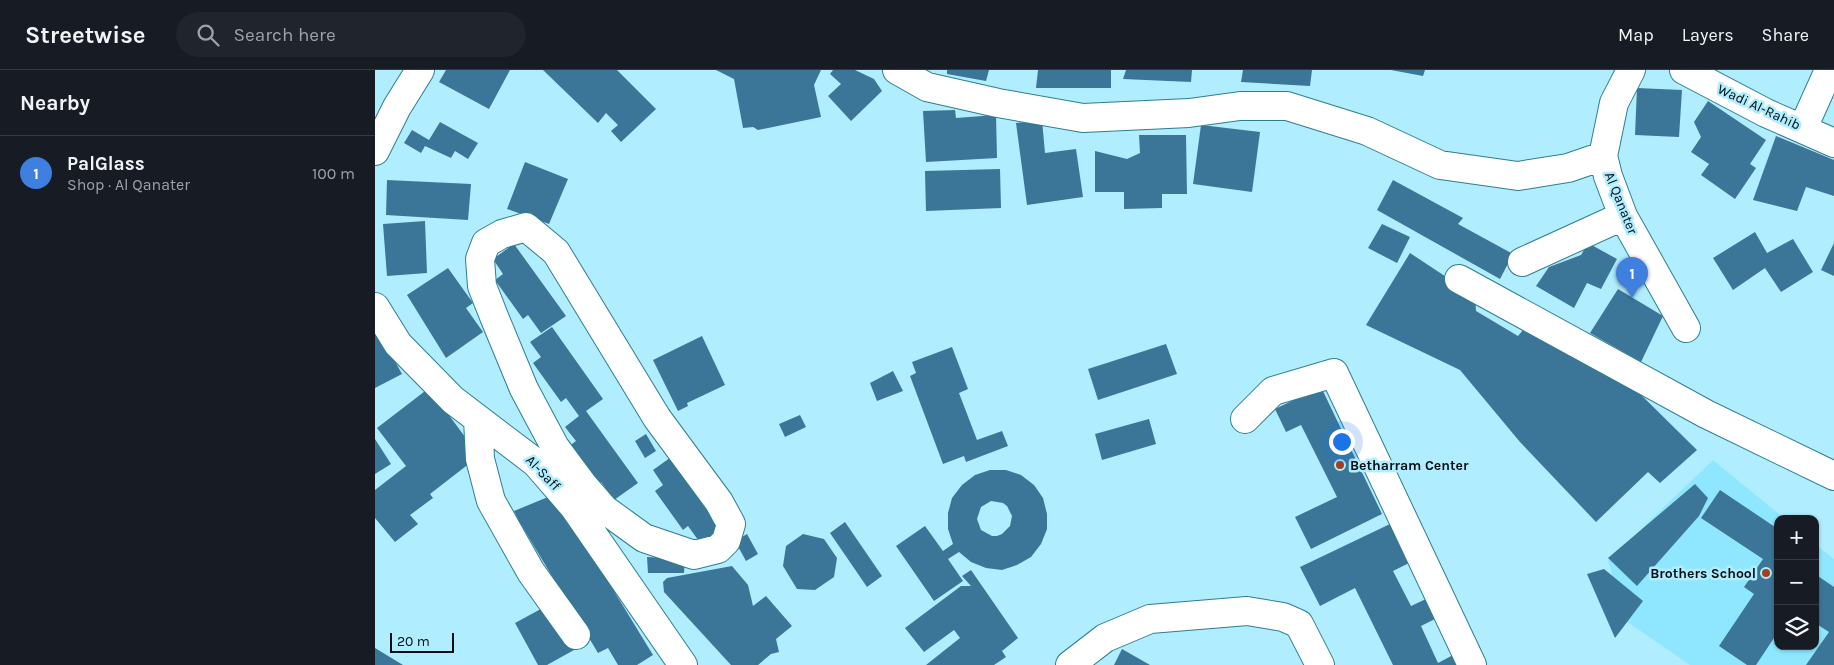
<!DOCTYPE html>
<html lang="en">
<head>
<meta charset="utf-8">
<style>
	:root { --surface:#171b24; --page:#20242c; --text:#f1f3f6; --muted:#9ea1a6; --line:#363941; --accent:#cfa195 }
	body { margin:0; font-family:Karla,sans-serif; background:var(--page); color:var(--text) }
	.controls { position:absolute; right:15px; bottom:15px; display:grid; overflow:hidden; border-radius:10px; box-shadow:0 1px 4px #0004 }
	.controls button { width:45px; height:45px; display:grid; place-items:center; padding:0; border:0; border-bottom:1px solid var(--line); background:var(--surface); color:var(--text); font:25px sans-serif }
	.scale { position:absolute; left:15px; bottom:12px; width:64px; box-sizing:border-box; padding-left:5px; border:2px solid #000e14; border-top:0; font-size:14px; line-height:18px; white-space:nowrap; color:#000e14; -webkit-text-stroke:4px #b0edfe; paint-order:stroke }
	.you { position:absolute; left:966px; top:371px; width:18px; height:18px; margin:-12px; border:4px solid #fff; border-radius:50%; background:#1a73e8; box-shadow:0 0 0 8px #1a73e833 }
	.badge { display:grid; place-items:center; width:32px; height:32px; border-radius:50%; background:var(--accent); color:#fff; font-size:16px; font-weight:700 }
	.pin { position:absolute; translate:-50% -41px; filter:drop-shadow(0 1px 2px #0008) }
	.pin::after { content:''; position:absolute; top:26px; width:18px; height:15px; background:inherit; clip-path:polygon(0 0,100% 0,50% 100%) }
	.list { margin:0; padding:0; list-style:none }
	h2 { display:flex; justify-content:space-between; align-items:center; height:65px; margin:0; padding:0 20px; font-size:21px }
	h2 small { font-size:16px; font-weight:400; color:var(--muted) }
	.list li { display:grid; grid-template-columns:32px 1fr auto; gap:15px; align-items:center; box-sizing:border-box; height:75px; padding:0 20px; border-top:1px solid var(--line) }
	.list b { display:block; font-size:19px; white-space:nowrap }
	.list p { margin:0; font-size:16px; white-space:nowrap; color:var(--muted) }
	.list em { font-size:16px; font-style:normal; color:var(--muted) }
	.icon { flex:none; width:28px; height:28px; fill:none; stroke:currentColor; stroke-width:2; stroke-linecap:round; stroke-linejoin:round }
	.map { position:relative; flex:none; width:1459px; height:595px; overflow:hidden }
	header { display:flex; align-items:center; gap:30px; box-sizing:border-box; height:70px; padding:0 25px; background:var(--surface); border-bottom:1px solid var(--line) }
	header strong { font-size:24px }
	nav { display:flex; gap:28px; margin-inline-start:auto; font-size:18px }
	.search { width:350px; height:45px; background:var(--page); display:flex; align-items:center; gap:12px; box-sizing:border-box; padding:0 18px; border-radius:28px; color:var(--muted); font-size:19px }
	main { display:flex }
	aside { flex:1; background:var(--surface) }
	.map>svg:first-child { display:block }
	.built { fill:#8ee7ff }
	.building { fill:#3b7698; fill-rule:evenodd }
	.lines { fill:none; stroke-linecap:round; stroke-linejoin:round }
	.minor-casing { stroke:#2e7e91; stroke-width:30 }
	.minor { stroke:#fff; stroke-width:28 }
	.poi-dot { fill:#a53d1f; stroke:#b0edfe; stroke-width:2 }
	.labels { text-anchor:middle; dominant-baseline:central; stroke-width:5; stroke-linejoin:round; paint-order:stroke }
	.street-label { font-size:14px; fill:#000e14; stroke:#b0edfe }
	.poi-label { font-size:14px; font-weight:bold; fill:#000e14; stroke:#b0edfe; text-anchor:start }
</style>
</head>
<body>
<header>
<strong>Streetwise</strong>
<div class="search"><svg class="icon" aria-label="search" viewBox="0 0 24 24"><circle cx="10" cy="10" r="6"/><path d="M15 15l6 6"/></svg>Search here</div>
<nav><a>Map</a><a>Layers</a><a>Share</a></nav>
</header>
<main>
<aside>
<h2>Nearby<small></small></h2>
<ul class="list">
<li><span class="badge" style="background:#3f7fe0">1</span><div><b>PalGlass</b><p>Shop · Al Qanater</p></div><em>100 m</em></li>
</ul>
</aside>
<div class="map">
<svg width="1459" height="595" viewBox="0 0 1459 595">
	<rect width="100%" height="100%" fill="#b0edfe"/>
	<!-- built -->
	<path class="built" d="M 1338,390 L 1410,449 L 1403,449 L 1403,576 L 1440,576 L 1440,474 L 1459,489 L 1459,595 L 1315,595 L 1251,551 L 1233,491 Z"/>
	<!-- building -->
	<path class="building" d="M 71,0 L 135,0 L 114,39 L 64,12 Z
		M 168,0 L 242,0 L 281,39 L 246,72 L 236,61 L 243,55 L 231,43 L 223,53 Z
		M 341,0 L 446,0 L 439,15 L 446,47 L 383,60 L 378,57 L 368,58 L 359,9 Z
		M 458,0 L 480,0 L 499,9 L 507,21 L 476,51 L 453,26 L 466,14 L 455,4 Z
		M 572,0 L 614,0 L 611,11 L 572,4 Z
		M 663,0 L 736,0 L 736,18 L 661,18 Z
		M 751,0 L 817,0 L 816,12 L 748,9 Z
		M 868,0 L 937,0 L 935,16 L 866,12 Z
		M 1016,0 L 1050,0 L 1048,6 Z
		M 1262,18 L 1307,20 L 1304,67 L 1260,65 Z
		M 1333,31 L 1391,70 L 1375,94 L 1381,98 L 1360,129 L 1326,105 L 1334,94 L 1316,82 L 1326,67 L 1319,52 Z
		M 580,40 L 581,48 L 621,45 L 622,88 L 551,92 L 548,41 Z
		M 667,50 L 670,83 L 701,79 L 708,127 L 652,135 L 641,53 Z
		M 65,52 L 103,73 L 93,89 L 80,81 L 76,88 L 50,76 L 46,83 L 29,73 L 37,60 L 54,70 Z
		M 826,55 L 885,62 L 877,122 L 818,114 Z
		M 764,65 L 811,65 L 812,124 L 787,124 L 787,138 L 749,139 L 749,122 L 720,122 L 720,81 L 752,89 L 765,83 Z
		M 1401,66 L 1459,90 L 1459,126 L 1431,117 L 1422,141 L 1378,130 Z
		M 150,92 L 193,109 L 174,154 L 132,139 Z
		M 625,99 L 626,138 L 551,141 L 550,101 Z
		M 12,110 L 96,114 L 93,150 L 11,145 Z
		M 1018,110 L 1088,148 L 1083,154 L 1138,184 L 1125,209 L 1002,140 Z
		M 50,151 L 52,203 L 12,206 L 8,154 Z
		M 1007,154 L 1035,167 L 1022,193 L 993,178 Z
		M 1380,162 L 1392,183 L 1418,169 L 1438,202 L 1406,222 L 1390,198 L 1358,220 L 1338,188 Z
		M 1213,173 L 1242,189 L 1226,219 L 1212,213 L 1199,238 L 1161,216 L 1174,197 L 1206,185 Z
		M 1459,173 L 1459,206 L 1446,200 Z
		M 139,174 L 191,246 L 166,263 L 153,245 L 148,249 L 120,210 L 128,204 L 118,189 Z
		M 1035,183 L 1100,226 L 1101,241 L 1143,266 L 1153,254 L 1259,318 L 1322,380 L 1285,413 L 1273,402 L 1221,452 L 1145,372 L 1085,300 L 991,255 Z
		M 73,198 L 98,233 L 91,238 L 108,262 L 71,288 L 32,225 Z
		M 1243,219 L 1288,246 L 1266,292 L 1215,263 Z
		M 0,255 L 27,304 L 0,318 Z
		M 177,257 L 228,329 L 211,341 L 263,413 L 239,430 L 226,412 L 221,416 L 193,377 L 201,371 L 190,357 L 204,346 L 191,328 L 186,332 L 158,293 L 166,287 L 155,272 Z
		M 327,266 L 350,315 L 312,333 L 313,336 L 303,341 L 278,290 Z
		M 791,274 L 802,304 L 723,330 L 713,299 Z
		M 577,277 L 593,319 L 584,323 L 602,370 L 627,361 L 633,376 L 591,392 L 589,386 L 568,394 L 535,306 L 541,303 L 537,292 Z
		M 518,301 L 528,321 L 502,331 L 495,313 Z
		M 946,317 L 1007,444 L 936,479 L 920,447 L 962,427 L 926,355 L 911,362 L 900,339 Z
		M 54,318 L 104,386 L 55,424 L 58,428 L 35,445 L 43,454 L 20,472 L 0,448 L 0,420 L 31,396 L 2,358 Z
		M 425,345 L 431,357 L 410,367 L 404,354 Z
		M 774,349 L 781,374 L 727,390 L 720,364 Z
		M 271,364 L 281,381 L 270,388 L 260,371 Z
		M 0,369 L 16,394 L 0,404 Z
		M 299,385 L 351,457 L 326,474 L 313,456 L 308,460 L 280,421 L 288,415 L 278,400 Z
		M 615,400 L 631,400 L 646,405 L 659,415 L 668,428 L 672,444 L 672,459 L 666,474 L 656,487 L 642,495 L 627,500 L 611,498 L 596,492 L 584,482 L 573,489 L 588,511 L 559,531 L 521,476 L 550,456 L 568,481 L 578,474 L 573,459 L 573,443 L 577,428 L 587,415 L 600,405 ZM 616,431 L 628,433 L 632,436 L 637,446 L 635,456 L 627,464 L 622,466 L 617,466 L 606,460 L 602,449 L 606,437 Z
		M 1320,414 L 1333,428 L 1324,446 L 1262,516 L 1233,488 Z
		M 1345,420 L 1403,459 L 1403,562 L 1381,595 L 1372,595 L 1344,576 L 1379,524 L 1369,517 L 1388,489 L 1326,448 Z
		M 173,427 L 184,431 L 278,585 L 262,595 L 243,595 L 233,578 L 223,583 L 144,451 L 139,441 Z
		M 470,452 L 507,506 L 492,517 L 455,463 Z
		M 1015,454 L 1034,493 L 1018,501 L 1036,536 L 1051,529 L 1060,549 L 1046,556 L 1063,593 L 1078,585 L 1083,595 L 1018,595 L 980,518 L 945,536 L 925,497 Z
		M 372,464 L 383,484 L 371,491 L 360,471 Z
		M 428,464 L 449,469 L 462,488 L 459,507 L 440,520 L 422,519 L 408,496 L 411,476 Z
		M 272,487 L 310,489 L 309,503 L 273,503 Z
		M 357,496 L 373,515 L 378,536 L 391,526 L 417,556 L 401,569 L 404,582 L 396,584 L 383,595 L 356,595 L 289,522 L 288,512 L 292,508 Z
		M 1229,499 L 1268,531 L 1240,568 L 1212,504 Z
		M 596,500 L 643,568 L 627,581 L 631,587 L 619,595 L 551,595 L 585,568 L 579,560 L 549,582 L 530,558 L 586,516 L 596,516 L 587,506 Z
		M 1440,504 L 1459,517 L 1459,595 L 1431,595 L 1454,562 L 1440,553 Z
		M 175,534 L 199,580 L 172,595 L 163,595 L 140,553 Z
		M 0,578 L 28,595 L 0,595 Z
		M 747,579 L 775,595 L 739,595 Z"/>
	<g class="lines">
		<!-- minor casing -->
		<g class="minor-casing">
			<path id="minor" d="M 522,0 L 552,17 L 623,33 L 708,48 L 814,43 L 865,36 L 912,36 L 992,61 L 1065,95 L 1143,106 L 1193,98 L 1228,86
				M 1256,0 L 1239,33 L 1228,86 L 1233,106 L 1248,146 L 1311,258
				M 1309,0 L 1391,43 L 1459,73
				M 1428,58 L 1454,0
				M 0,81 L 22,37 L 45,0
				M 151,157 L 181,182 L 282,348 L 344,432 L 356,454 L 351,471 L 343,479 L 319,485 L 269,468 L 229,439 L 209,416 L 180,377 L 149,319 L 120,249 L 107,216 L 105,189 L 111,173 L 127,164 Z
				M 1147,192 L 1248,146
				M 1084,209 L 1331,344 L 1459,406
				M 0,237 L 23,274 L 78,330 L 161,393 L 199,437 L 308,595
				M 103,349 L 105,389 L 116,431 L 156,502 L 201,565
				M 870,349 L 898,321 L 959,303 L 1097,595
				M 695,595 L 730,568 L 775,549 L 872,541 L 908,547 L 924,554 L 945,595"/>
		</g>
		<!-- minor -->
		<use href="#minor" class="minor"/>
	</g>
	<!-- markers -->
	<g class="poi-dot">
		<circle cx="965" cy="395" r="5"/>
		<circle cx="1391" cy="503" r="5"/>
	</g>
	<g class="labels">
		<!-- street labels -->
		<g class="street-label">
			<text transform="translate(1384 37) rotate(25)">Wadi Al-Rahib</text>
			<text transform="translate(1246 133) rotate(68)">Al Qanater</text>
			<text transform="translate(168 403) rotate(46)">Al-Saff</text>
		</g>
		<!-- poi labels -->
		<g class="poi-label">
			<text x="975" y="395">Betharram Center</text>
			<text x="1381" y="503" text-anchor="end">Brothers School</text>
		</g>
	</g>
</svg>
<div class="controls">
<button>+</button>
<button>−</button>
<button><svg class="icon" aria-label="layers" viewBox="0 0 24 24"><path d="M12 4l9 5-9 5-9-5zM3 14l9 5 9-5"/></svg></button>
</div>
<div class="scale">20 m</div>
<div class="you"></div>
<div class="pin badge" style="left:1257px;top:228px;background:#3f7fe0">1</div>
</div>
</main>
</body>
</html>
